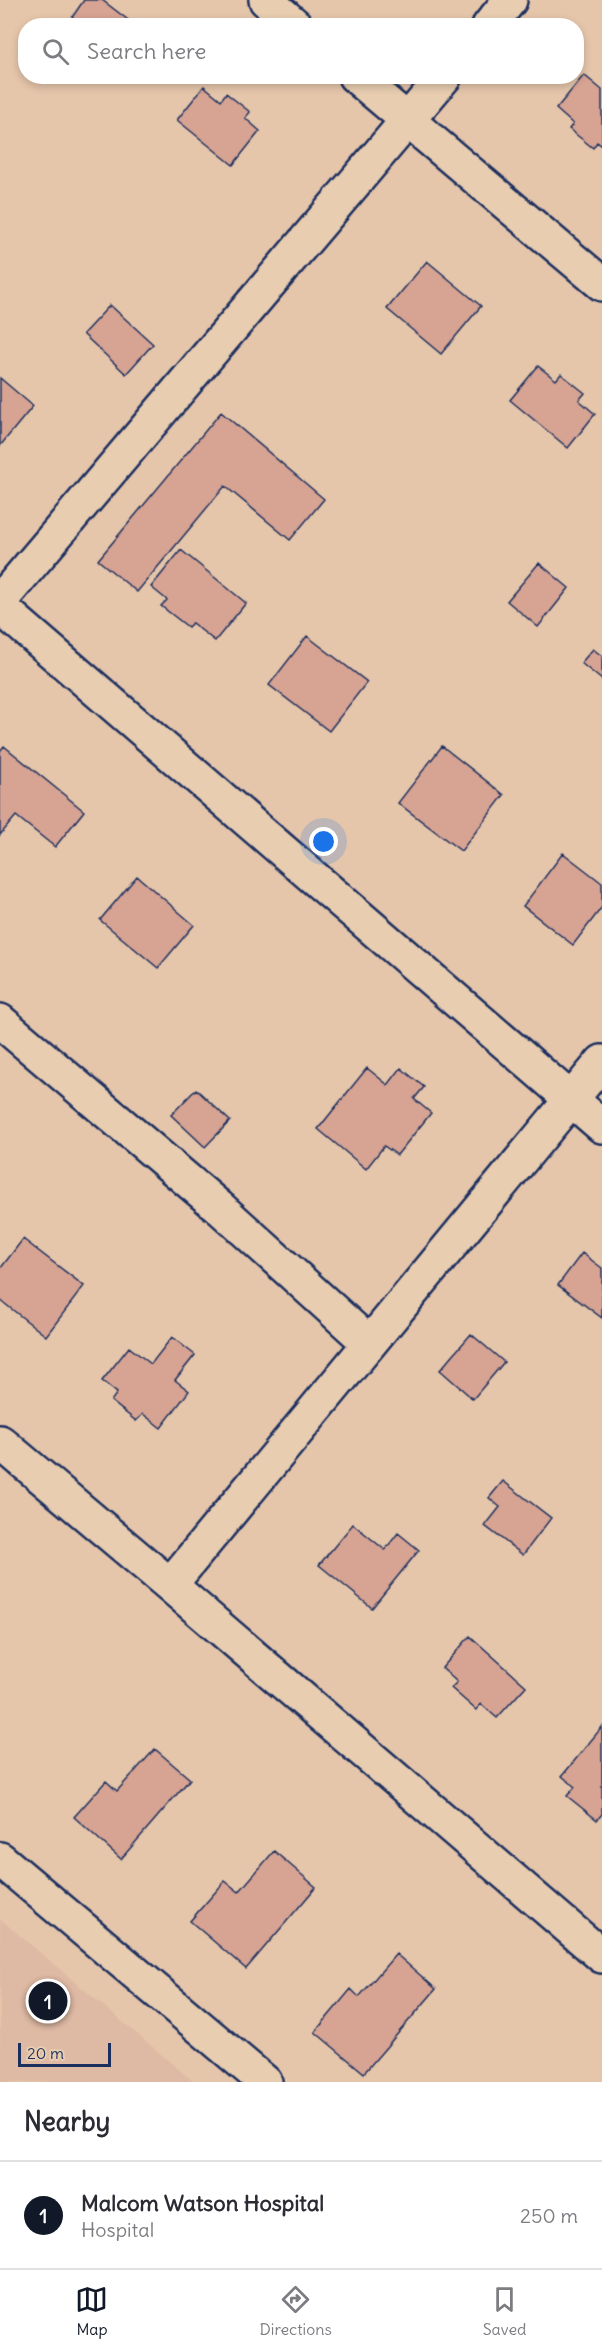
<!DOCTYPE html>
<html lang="en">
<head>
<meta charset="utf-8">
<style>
	:root { --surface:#fff; --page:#f7f7f7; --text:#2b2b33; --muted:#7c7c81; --line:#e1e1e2; --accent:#111827 }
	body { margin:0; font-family:Delius,sans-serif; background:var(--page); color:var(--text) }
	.scale { position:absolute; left:18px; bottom:15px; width:93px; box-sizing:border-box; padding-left:6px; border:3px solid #1b2f5e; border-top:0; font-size:16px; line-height:21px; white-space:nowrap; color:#1b2f5e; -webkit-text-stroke:4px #e8cdb0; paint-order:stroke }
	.you { position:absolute; left:324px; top:842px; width:21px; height:21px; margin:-15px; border:4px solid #fff; border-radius:50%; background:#1a73e8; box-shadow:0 0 0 9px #1a73e833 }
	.badge { display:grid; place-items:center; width:39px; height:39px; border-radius:50%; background:var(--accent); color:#fff; font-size:20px; font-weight:700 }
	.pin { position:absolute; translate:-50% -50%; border:3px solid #fff; box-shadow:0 2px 6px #0006 }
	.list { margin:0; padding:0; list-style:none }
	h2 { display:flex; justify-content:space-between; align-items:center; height:78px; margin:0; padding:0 24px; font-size:26px }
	h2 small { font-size:20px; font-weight:400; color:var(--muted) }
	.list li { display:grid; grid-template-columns:39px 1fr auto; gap:18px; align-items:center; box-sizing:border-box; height:108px; padding:0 24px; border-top:2px solid var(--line) }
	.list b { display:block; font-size:22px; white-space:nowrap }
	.list p { margin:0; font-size:20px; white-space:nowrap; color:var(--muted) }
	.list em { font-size:20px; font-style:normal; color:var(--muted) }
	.icon { flex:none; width:33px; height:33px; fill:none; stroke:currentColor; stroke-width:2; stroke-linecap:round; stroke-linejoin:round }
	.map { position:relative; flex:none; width:602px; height:2082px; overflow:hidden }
	.search { position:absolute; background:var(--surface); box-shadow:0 3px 9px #0003; left:18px; right:18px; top:18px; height:66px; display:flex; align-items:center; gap:15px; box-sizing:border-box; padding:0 21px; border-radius:24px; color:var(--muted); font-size:22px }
	.sheet { height:186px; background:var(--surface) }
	nav { display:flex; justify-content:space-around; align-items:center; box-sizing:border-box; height:84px; border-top:2px solid var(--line); background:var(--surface); font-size:16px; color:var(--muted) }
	nav a { display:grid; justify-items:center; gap:3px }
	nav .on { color:var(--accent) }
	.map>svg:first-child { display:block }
	.built { fill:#deb9a3 }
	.building { fill:#d7a393; stroke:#1b2f5e; stroke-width:1.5 }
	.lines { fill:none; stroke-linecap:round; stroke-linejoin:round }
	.street-casing { stroke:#1b2f5e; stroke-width:38 }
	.street { stroke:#e8cdb0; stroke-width:33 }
</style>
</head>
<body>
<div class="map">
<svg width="602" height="2082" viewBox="0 0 602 2082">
	<rect width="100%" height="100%" fill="#e6c6ab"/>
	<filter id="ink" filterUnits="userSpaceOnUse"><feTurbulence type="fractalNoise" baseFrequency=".0167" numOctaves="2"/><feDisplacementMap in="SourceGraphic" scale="12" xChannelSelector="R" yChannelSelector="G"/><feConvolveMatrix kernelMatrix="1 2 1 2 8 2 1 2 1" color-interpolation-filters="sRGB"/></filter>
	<g filter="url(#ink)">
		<!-- built -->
		<path class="built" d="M 0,1919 L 194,2082 L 0,2082 Z"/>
		<!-- building -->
		<path class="building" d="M 84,0 L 102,0 L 136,26 L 66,26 Z
			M 584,75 L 602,90 L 602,146 L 597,142 L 593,148 L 569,129 L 573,124 L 556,109 Z
			M 70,76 L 84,76 L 79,83 Z
			M 204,86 L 221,100 L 226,93 L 250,112 L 245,118 L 260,131 L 233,165 L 177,120 Z
			M 427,261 L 481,306 L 441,354 L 387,309 Z
			M 110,305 L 153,344 L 126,374 L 83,334 Z
			M 538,366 L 556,380 L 561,374 L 585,393 L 579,400 L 595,414 L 568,448 L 510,400 Z
			M 0,378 L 33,406 L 0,446 Z
			M 221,412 L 324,499 L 290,540 L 225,486 L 137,592 L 98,560 Z
			M 181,550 L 246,603 L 215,641 L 192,623 L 188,627 L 161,606 L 167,600 L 151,587 Z
			M 539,563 L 569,588 L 538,627 L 507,601 Z
			M 307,636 L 367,682 L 329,731 L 269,685 Z
			M 593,649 L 602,656 L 602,680 L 581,663 Z
			M 4,746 L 84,811 L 55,847 L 16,816 L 0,835 L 0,751 Z
			M 442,746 L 504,795 L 461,851 L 398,803 Z
			M 563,853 L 602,883 L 602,907 L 573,945 L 523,906 Z
			M 137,876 L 194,925 L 158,968 L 100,920 Z
			M 367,1068 L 388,1085 L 401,1068 L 424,1087 L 414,1099 L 431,1113 L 397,1155 L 384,1146 L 366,1169 L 318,1129 Z
			M 196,1089 L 230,1121 L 205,1147 L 171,1115 Z
			M 23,1239 L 84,1286 L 46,1336 L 0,1300 L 0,1269 Z
			M 582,1253 L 602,1268 L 602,1318 L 558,1285 Z
			M 471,1334 L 504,1362 L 473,1399 L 440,1370 Z
			M 172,1337 L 195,1355 L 175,1380 L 189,1391 L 161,1428 L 143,1414 L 136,1421 L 111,1401 L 117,1393 L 102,1381 L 129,1347 L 151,1364 Z
			M 503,1481 L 551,1518 L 523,1555 L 485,1526 L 500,1507 L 489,1498 Z
			M 353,1524 L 385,1550 L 398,1533 L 419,1550 L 372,1608 L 319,1565 Z
			M 470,1636 L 526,1686 L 497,1718 L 481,1704 L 476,1710 L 451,1688 L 457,1682 L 442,1668 Z
			M 602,1727 L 602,1814 L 597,1820 L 567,1796 L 575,1787 L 562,1776 Z
			M 155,1749 L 190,1779 L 121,1859 L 74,1817 L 106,1781 L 117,1791 Z
			M 274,1851 L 316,1887 L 246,1969 L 190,1921 L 225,1881 L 239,1892 Z
			M 396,1954 L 436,1989 L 364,2073 L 315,2032 L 351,1989 L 359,1997 Z"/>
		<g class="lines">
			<!-- street casing -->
			<g class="street-casing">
				<path id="street" d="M 266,0 L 296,26
					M 489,26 L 510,0
					M 355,76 L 602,284
					M 0,601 L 445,76
					M 0,607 L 602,1126
					M 0,1021 L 219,1207 L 369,1343
					M 0,1442 L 170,1585 L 602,1956
					M 170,1585 L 602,1062
					M 0,1859 L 265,2082"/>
			</g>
			<!-- street -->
			<use href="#street" class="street"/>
		</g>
	</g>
</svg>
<div class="scale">20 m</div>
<div class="you"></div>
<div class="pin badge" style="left:48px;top:2001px">1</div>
<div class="search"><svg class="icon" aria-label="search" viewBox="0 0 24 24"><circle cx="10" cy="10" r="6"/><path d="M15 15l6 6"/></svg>Search here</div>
</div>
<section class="sheet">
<h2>Nearby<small></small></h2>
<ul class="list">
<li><span class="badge">1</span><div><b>Malcom Watson Hospital</b><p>Hospital</p></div><em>250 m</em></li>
</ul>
</section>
<nav>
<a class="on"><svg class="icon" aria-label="map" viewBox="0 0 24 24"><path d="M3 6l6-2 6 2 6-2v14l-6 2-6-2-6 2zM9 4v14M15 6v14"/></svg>Map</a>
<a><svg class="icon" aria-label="directions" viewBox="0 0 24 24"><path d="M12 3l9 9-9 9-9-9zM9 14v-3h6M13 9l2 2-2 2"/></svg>Directions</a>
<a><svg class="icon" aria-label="saved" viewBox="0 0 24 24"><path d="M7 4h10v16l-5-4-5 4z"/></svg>Saved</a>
</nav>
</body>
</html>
